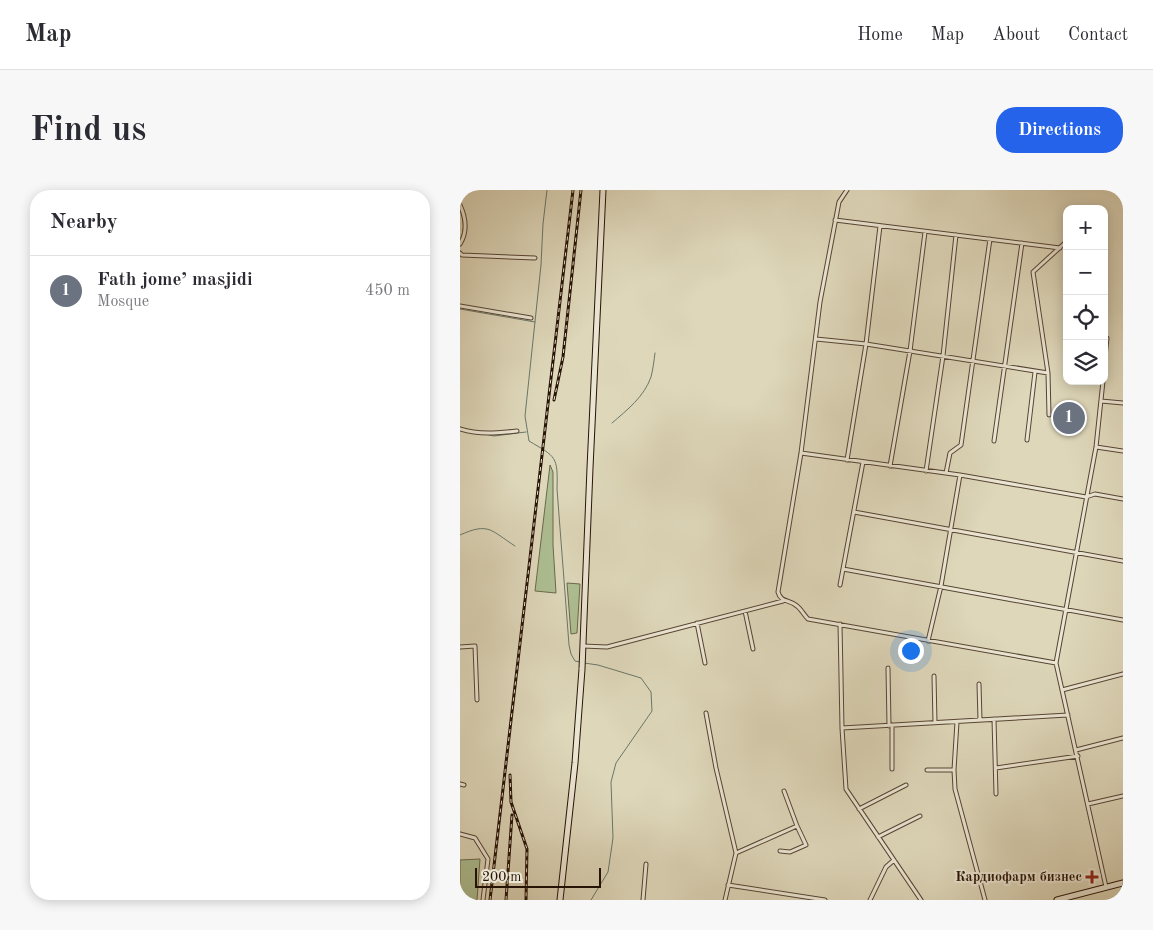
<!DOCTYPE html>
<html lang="en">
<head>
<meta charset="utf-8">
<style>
	:root { --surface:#fff; --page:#f7f7f7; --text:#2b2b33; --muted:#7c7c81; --line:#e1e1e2; --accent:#2563eb }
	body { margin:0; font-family:"Old Standard TT",serif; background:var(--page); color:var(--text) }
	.controls { position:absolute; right:15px; top:15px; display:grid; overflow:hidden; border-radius:10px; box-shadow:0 2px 12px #0003 }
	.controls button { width:45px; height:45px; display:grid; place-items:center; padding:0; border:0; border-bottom:1px solid var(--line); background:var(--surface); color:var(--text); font:25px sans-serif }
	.scale { position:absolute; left:15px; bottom:12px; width:126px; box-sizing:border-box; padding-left:5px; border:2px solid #281307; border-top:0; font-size:14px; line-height:18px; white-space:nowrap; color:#281307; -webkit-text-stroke:4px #eae5d2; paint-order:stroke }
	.you { position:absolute; left:450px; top:460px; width:18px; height:18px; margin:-12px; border:4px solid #fff; border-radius:50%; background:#1a73e8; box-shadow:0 0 0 8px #1a73e833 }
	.badge { display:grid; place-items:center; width:32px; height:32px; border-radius:50%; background:var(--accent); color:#fff; font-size:16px; font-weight:700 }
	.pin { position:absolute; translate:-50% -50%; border:2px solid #fff; box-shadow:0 1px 5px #0006 }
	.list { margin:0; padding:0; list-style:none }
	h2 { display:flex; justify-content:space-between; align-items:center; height:65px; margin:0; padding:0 20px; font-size:21px }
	h2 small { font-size:16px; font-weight:400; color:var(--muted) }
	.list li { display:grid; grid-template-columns:32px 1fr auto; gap:15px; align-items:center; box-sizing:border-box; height:70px; padding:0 20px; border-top:1px solid var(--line) }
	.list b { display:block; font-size:19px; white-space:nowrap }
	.list p { margin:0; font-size:16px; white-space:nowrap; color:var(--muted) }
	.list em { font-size:16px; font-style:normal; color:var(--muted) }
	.icon { flex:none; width:28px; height:28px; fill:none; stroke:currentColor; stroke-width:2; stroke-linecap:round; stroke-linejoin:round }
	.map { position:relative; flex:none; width:663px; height:710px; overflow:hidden; border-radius:20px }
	header { display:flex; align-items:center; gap:30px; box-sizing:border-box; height:70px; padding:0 25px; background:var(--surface); border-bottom:1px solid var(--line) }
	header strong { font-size:24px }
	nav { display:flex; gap:28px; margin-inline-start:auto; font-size:18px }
	.intro { display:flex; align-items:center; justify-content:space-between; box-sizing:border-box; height:120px; padding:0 30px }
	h1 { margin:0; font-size:35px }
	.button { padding:12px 22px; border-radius:20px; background:var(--accent); color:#fff; font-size:18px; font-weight:700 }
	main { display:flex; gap:30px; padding:0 30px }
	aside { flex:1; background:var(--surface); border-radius:20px; box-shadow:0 2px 12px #0003 }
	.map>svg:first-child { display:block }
	.green { fill:#adbf93; stroke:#6a694d }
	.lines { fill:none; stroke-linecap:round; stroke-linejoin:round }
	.stream { stroke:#69776a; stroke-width:1 }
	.street-casing { stroke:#564434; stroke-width:5 }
	.secondary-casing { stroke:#281307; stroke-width:7 }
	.street { stroke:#eae5d2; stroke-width:3 }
	.secondary { stroke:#eae5d2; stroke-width:5 }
	.rail-casing { stroke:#281307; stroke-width:3 }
	.rail { stroke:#eae5d2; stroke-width:1; stroke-dasharray:4; stroke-linecap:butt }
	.poi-dot { fill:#8f2418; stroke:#eae5d2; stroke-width:2 }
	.labels { text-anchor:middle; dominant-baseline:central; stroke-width:4; stroke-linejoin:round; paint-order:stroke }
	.poi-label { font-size:14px; font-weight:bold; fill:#281307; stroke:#eae5d2; text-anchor:end }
</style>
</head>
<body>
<header>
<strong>Map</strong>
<nav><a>Home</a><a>Map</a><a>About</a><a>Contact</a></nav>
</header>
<div class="intro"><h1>Find us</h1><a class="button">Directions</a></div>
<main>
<aside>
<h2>Nearby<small></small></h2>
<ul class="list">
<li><span class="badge" style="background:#6b7280">1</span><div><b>Fath jome’ masjidi</b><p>Mosque</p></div><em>450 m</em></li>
</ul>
</aside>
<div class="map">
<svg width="663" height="710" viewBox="0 0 663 710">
	<rect width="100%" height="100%" fill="#ded7ba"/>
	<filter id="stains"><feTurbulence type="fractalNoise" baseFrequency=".004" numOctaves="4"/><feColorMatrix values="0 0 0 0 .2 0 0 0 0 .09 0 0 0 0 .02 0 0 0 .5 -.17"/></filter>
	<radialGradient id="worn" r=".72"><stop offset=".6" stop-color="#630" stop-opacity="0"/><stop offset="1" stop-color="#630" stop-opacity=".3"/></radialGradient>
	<!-- green -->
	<path class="green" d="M 90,275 L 93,282 L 93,355 L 96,403 L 75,401 Z
		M 107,393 L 120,394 L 117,443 L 111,444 Z
		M 20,669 L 17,710 L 0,710 L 0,670 Z"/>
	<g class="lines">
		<!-- stream -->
		<path class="stream" d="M 87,0 L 83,34 L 81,75 L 65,226 L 69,251 C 96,267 98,266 97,299 L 109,455 L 111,464 L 115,471 L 120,472
			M 0,119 L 75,132
			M 152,233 C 167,220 184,207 191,187 C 193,179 194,171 195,163
			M 25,244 L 34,246 L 66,242
			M 0,345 C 29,332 30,340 55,356
			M 124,473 L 138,475 L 181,488 L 191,502 L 192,521 L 156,573 L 151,592 L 153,648 L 148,682 L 131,710"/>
		<!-- street casing -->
		<g class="street-casing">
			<path id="street" d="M 387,0 L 379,12 L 360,112 L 341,263 L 318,402 C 321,413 329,409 337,416 C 341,419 344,425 348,429 L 596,473
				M 0,15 C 6,28 8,41 0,54
				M 375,30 L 600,58
				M 0,63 L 2,65 L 75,68
				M 0,116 L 71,128
				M 356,149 L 406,154 L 588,183
				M 644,176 L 647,148
				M 643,191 L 636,257 L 596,473 L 646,697
				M 641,211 L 663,213
				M 589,225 L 588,183 L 573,82 L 607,51
				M 0,239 C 19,245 38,243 57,241
				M 567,250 L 575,182
				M 534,251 L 562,53
				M 636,257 L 663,261
				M 341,263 L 500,285 L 626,307 L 635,304 L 663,309
				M 387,270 L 406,154 L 420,36
				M 430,276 L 450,161 L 465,42
				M 466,281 L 483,166 L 496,45
				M 486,283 L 490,263 L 501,255 L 530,49
				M 394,322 L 663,371
				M 383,379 L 663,430
				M 380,395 L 403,272
				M 285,421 L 293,459
				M 237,433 L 245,473
				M 380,434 L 382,538 L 386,599 L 461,710
				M 468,451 L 481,396 L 500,285
				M 123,456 L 147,457 L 323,411
				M 0,457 L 15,456 L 17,510
				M 428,478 L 429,536
				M 474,486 L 475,533
				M 519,494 L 520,530
				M 602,500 L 663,484
				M 246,523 L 256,578 L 276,663 L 265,710
				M 534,529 L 536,604
				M 497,532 L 494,580 L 495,599 L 525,710
				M 382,538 L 608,525
				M 616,560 L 663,548
				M 536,578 L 618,566
				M 432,579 L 432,535
				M 467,580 L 494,580
				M 0,594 L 4,595
				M 628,614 L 663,606
				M 399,619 L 446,595
				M 0,644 L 15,648 L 28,669 L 23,710
				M 418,647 L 460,626
				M 320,661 L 330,662 L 346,655 L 337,636 L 324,601
				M 276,663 L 337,636
				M 268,695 L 365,710
				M 183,710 L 186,674
				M 410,710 L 426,677 L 434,670"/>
		</g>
		<!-- secondary casing -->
		<g class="secondary-casing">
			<path id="secondary" d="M 100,710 L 115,573 L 122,479 L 130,278 L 143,0
				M 597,710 L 663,693"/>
		</g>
		<!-- street -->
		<use href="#street" class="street"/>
		<!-- secondary -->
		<use href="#secondary" class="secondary"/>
		<!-- rail casing -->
		<g class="rail-casing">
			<path id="rail" d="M 94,210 L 103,167 L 121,0
				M 50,585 L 51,612 L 67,659 L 66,710
				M 30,710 L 113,0
				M 46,710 L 52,625"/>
		</g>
		<!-- rail -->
		<use href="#rail" class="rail"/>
	</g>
	<!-- markers -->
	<path class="poi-dot" d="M629.5 679.5h5v5h5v5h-5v5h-5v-5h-5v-5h5z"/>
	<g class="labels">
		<!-- poi labels -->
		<g class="poi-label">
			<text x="622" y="687">Кардиофарм бизнес</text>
		</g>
	</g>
	<rect width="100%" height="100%" filter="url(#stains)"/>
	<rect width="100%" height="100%" fill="url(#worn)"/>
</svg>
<div class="controls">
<button>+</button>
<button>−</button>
<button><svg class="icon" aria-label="locate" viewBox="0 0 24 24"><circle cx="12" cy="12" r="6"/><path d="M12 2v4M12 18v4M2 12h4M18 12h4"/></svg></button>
<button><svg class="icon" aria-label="layers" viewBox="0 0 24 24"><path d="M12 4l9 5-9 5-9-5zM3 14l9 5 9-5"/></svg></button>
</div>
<div class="scale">200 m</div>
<div class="you"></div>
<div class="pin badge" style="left:609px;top:228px;background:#6b7280">1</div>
</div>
</main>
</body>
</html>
